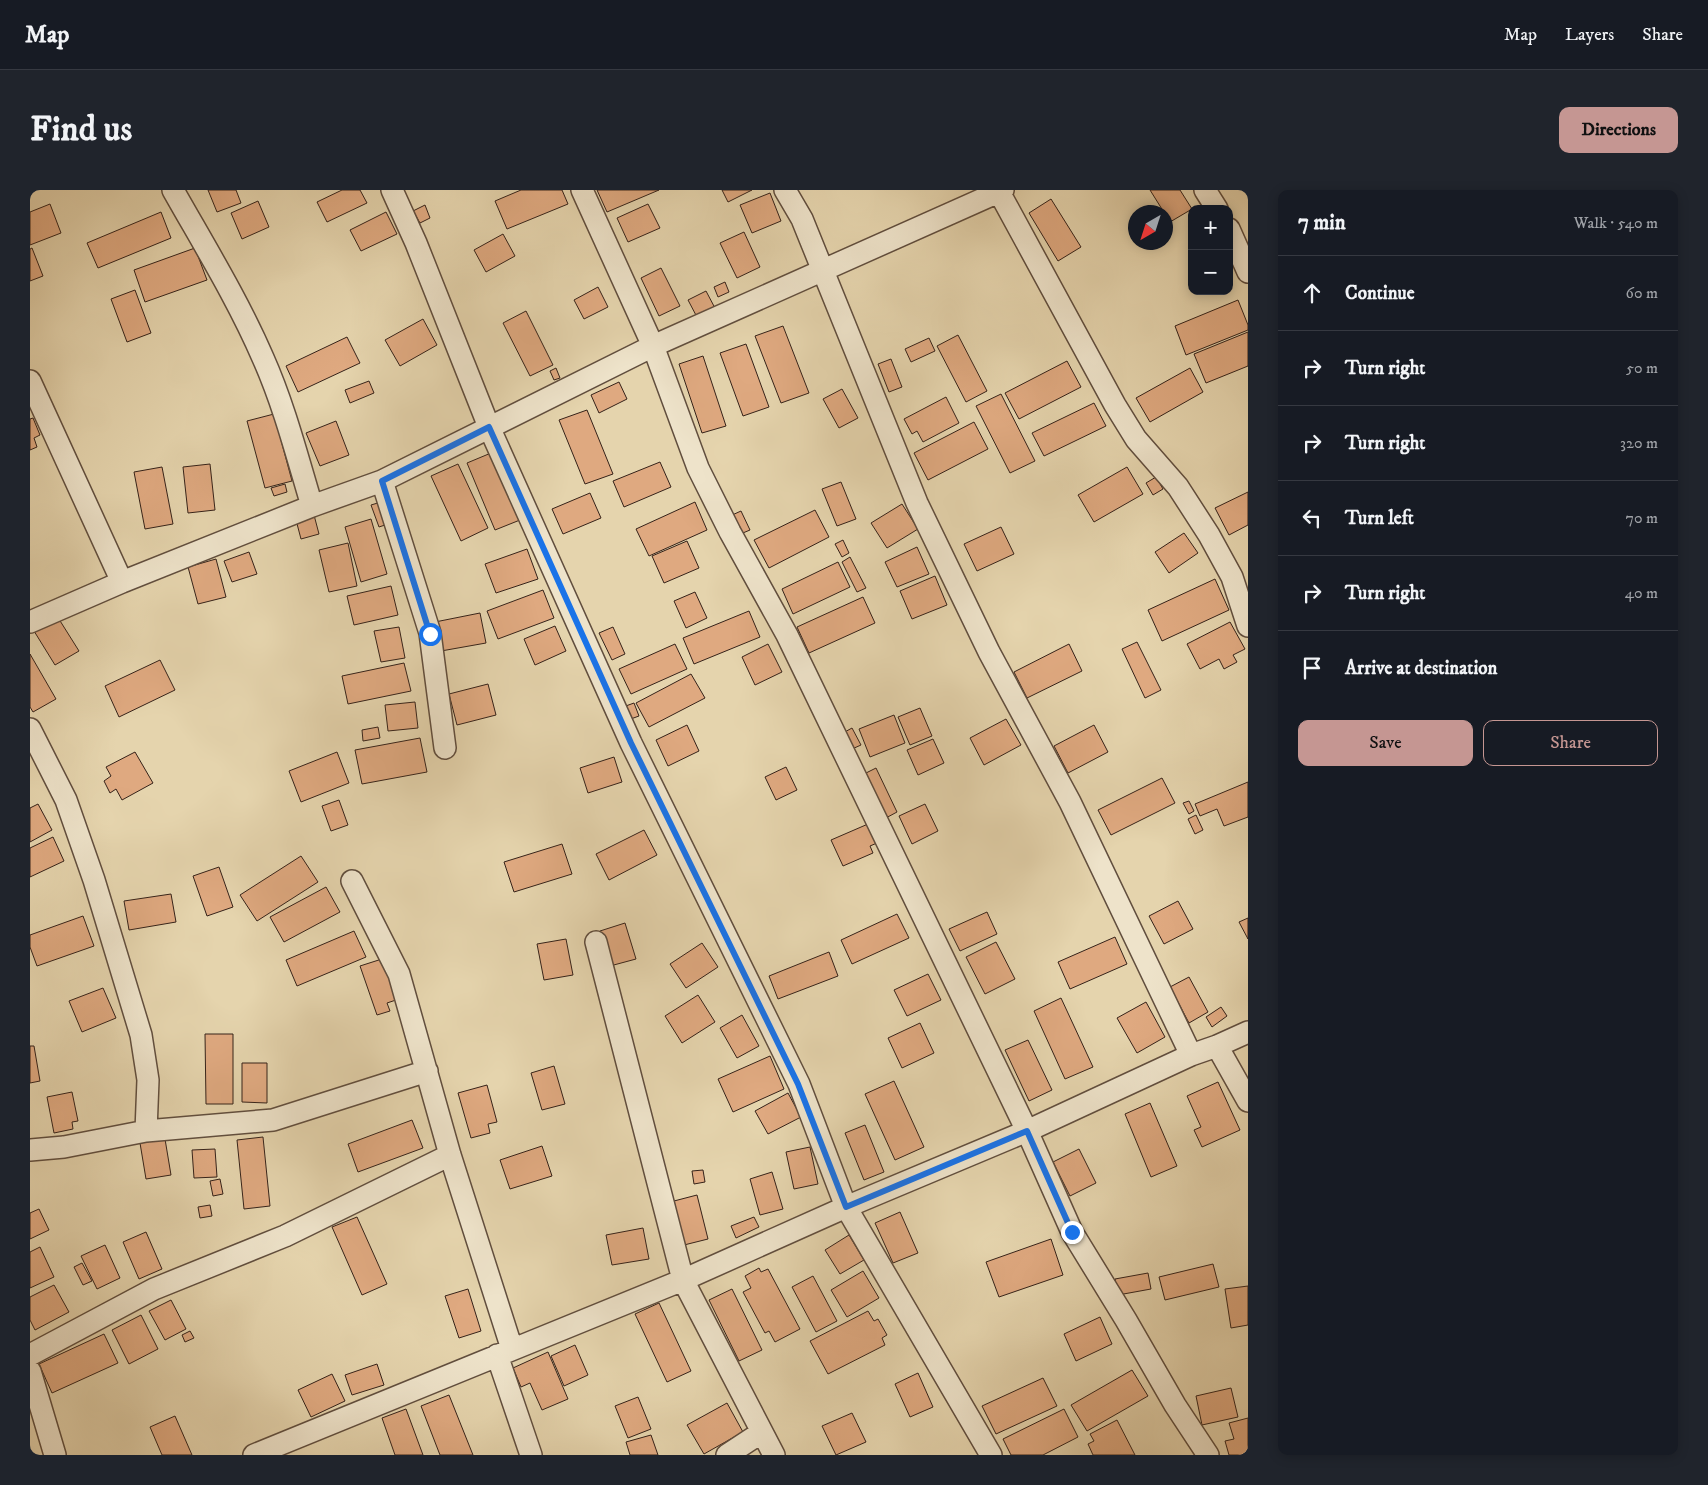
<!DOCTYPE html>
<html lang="en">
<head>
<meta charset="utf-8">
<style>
	:root { --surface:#171b24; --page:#20242c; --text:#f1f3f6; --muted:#9ea1a6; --line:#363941; --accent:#c59692 }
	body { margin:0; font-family:"IM FELL DW Pica",serif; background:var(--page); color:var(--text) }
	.controls { position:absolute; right:15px; top:15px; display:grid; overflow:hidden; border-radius:10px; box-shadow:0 2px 12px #0003 }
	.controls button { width:45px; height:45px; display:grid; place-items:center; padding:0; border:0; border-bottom:1px solid var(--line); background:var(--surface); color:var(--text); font:25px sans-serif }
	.compass { position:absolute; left:1098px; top:15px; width:45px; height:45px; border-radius:50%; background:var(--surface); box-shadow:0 2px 12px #0003; rotate:219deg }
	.stop { position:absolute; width:15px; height:15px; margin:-11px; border:4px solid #1a73e8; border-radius:50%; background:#fff }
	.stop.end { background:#1a73e8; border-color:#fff; box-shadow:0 1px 5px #0008 }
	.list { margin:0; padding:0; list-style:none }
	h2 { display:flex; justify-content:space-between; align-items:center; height:65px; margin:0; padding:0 20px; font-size:21px }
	h2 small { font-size:16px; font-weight:400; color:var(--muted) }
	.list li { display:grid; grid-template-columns:32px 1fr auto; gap:15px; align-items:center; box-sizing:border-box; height:75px; padding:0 20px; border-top:1px solid var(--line) }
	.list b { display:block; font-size:19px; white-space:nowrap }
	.list em { font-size:16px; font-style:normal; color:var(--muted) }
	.actions { display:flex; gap:10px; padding:15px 20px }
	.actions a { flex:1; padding:11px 0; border:1px solid var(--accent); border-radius:10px; text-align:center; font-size:18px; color:var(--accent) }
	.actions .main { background:var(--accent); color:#111 }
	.icon { flex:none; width:28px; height:28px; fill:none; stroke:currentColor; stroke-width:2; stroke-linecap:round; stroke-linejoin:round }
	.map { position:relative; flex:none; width:1218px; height:1265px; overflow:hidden; border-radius:10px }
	header { display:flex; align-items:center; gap:30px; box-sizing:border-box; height:70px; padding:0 25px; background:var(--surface); border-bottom:1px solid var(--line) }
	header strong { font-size:24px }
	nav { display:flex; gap:28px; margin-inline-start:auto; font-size:18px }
	.intro { display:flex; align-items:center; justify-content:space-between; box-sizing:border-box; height:120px; padding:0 30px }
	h1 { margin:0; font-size:35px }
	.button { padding:12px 22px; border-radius:10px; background:var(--accent); color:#111; font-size:18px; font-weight:700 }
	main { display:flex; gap:30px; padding:0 30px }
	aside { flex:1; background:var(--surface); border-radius:10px; box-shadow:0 2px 12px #0003 }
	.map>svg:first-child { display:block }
	.building { fill:#dfa980; stroke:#352219 }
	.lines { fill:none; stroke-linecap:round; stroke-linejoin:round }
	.street-casing { stroke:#614e3e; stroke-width:24 }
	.street { stroke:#eee3ca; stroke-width:21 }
	.route { stroke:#1a73e8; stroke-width:6 }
</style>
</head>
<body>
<header>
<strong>Map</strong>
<nav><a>Map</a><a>Layers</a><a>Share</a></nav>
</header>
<div class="intro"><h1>Find us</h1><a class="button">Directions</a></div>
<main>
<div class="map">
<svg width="1218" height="1265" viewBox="0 0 1218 1265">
	<rect width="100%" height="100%" fill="#e5d4ad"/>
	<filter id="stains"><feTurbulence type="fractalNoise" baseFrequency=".004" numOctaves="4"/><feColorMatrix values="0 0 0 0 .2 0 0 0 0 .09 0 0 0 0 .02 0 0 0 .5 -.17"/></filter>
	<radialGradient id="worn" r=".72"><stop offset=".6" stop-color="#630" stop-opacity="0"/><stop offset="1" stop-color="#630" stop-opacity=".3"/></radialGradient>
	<!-- building -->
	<path class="building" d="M 178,0 L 206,0 L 211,13 L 187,22 Z
		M 312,0 L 330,0 L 337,13 L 297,32 L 287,12 Z
		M 491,0 L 532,0 L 538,14 L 477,39 L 465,11 Z
		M 567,0 L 629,0 L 577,22 Z
		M 692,0 L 722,0 L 698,12 Z
		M 1120,0 L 1150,0 L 1162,19 L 1140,32 Z
		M 740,3 L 751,31 L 722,43 L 710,15 Z
		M 1021,9 L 1051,57 L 1028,71 L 999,23 Z
		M 228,11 L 239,37 L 212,49 L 201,23 Z
		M 20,14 L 31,43 L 0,55 L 0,22 Z
		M 618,14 L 630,38 L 598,52 L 587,28 Z
		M 395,15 L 400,28 L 390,33 L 383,21 Z
		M 131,22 L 141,48 L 68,78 L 57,53 Z
		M 356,22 L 367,44 L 331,61 L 320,40 Z
		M 714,42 L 730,77 L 707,88 L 690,53 Z
		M 473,44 L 485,66 L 456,82 L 444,60 Z
		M 2,58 L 13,86 L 0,91 L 0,59 Z
		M 165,58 L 177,90 L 115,112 L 104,80 Z
		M 631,78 L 650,116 L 629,126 L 611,88 Z
		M 695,92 L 699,102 L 688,107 L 684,97 Z
		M 568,97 L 578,117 L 554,129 L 544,110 Z
		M 105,100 L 121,143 L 97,152 L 81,109 Z
		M 676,101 L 686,120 L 668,129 L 658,110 Z
		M 1208,110 L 1218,135 L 1218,140 L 1156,165 L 1145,136 Z
		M 496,121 L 523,175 L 500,186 L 473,133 Z
		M 393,129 L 407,155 L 370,176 L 355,150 Z
		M 753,136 L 779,203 L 751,213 L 725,146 Z
		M 1218,142 L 1218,176 L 1176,193 L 1164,164 Z
		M 928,145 L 957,201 L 936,212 L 907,156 Z
		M 317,147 L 330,173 L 268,202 L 256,176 Z
		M 899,148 L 905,161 L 881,172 L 875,159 Z
		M 716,154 L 739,217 L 713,226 L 690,163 Z
		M 673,166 L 696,236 L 672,243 L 649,174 Z
		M 861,169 L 872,197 L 859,202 L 848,174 Z
		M 1037,171 L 1051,197 L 989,229 L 975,203 Z
		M 526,178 L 530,188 L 524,190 L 520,181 Z
		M 1160,178 L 1173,202 L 1120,232 L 1106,208 Z
		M 339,191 L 344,203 L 320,213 L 315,200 Z
		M 589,192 L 597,209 L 569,223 L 561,205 Z
		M 812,199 L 828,228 L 809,238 L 793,209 Z
		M 971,204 L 1005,271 L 980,283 L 946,216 Z
		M 916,207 L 929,233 L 893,252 L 887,241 L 882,244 L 874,229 Z
		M 1064,213 L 1076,236 L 1014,266 L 1002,243 Z
		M 557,220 L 583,284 L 555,294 L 529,230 Z
		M 244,224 L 262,291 L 235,298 L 217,231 Z
		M 3,228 L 10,245 L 4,248 L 7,257 L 0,260 L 0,229 Z
		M 306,231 L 319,265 L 290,276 L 276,243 Z
		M 944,232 L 958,259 L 898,290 L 884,263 Z
		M 461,263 L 490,330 L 465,340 L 437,273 Z
		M 630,272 L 641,297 L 594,317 L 583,291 Z
		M 180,274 L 185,320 L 158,323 L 153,277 Z
		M 428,274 L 458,338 L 431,351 L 401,286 Z
		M 132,277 L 143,334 L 115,339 L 104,282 Z
		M 1097,277 L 1113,304 L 1064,332 L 1048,305 Z
		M 1126,287 L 1133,299 L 1123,305 L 1116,293 Z
		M 811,292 L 826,329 L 807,336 L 792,299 Z
		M 255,294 L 257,302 L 244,306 L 241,298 Z
		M 1218,302 L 1218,335 L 1199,345 L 1185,318 Z
		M 560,303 L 571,328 L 533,344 L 522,319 Z
		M 351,312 L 358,334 L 349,337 L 341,315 Z
		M 665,312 L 677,340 L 619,366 L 606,339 Z
		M 872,314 L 888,339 L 857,358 L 841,333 Z
		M 785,320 L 799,347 L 739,378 L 724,350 Z
		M 711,321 L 720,340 L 708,345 L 700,326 Z
		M 284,325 L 289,344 L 271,349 L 266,330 Z
		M 341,329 L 357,384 L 331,392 L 315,337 Z
		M 971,337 L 984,364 L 947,381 L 934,354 Z
		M 1154,343 L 1168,363 L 1139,383 L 1125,362 Z
		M 813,350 L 819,363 L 812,367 L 805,354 Z
		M 657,351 L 669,378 L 634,393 L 622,366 Z
		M 318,353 L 327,396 L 299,402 L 289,360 Z
		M 887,357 L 899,384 L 867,397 L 855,372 Z
		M 497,359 L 508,389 L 466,403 L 455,374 Z
		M 219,362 L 227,384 L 202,392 L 194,371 Z
		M 820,367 L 836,398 L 827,402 L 812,372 Z
		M 186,369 L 196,407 L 168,414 L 158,377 Z
		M 808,372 L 820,397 L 763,424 L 752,399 Z
		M 905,386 L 917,415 L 882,429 L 870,401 Z
		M 1185,389 L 1199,420 L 1132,451 L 1118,420 Z
		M 361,396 L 368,425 L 324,435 L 317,406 Z
		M 513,400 L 524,428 L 468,449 L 457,421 Z
		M 665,402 L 677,428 L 656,438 L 644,411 Z
		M 833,407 L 845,433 L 779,463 L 767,437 Z
		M 719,421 L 730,447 L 664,474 L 653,448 Z
		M 450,423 L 456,453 L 411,461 L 405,432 Z
		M 27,426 L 49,461 L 25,475 L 4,441 Z
		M 1200,432 L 1215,459 L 1203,465 L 1207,472 L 1194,479 L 1189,469 L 1170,479 L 1157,454 Z
		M 525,436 L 536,461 L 505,475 L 494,449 Z
		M 369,437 L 375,468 L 351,472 L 344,441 Z
		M 583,437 L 595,464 L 582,470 L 569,443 Z
		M 1107,452 L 1131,500 L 1115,508 L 1092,459 Z
		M 645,454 L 657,479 L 601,504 L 589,479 Z
		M 738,454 L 752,482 L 725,495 L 712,467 Z
		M 1039,454 L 1052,481 L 997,508 L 984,482 Z
		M 0,464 L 26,509 L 3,522 L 0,517 Z
		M 130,470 L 145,500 L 89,527 L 75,496 Z
		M 374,473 L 381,501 L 318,514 L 312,486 Z
		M 661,484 L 675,508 L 619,537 L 606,513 Z
		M 458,494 L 466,525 L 427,535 L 419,504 Z
		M 385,512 L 388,538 L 358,541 L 355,515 Z
		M 604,513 L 609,526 L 598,530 L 593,517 Z
		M 890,518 L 902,546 L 880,555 L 868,527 Z
		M 864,525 L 875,553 L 840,567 L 829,539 Z
		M 976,529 L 991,555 L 954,575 L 940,548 Z
		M 657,535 L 669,561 L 638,576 L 626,550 Z
		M 1064,535 L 1078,562 L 1038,583 L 1024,556 Z
		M 348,537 L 350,548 L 333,551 L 332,540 Z
		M 822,538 L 831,555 L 822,559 L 813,543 Z
		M 390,548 L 397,582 L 332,594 L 325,560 Z
		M 903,549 L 914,573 L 888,585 L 877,560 Z
		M 105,562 L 123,593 L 92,610 L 86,599 L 80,603 L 74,591 L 81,586 L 76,577 Z
		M 307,562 L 319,593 L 271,612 L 259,581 Z
		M 584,567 L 592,592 L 558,603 L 550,578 Z
		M 756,577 L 767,600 L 746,610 L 735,587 Z
		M 846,578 L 867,622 L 854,629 L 832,585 Z
		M 1132,588 L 1145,613 L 1081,645 L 1068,620 Z
		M 1218,592 L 1218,627 L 1194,636 L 1187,619 L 1170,626 L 1165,614 Z
		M 309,610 L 318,635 L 301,641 L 292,616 Z
		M 1159,611 L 1164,621 L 1159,624 L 1153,613 Z
		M 8,614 L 22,640 L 0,652 L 0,618 Z
		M 895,614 L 908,641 L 882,654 L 869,626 Z
		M 1166,625 L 1173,640 L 1165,644 L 1158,629 Z
		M 838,634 L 847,653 L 840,656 L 843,663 L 813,676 L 801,650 Z
		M 614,640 L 627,665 L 579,690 L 566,664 Z
		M 23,647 L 34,671 L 0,687 L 0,658 Z
		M 532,654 L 542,684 L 484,702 L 474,672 Z
		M 271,666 L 288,692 L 227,731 L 210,705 Z
		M 189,677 L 203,717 L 177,726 L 163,686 Z
		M 296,697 L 310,722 L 254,752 L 240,727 Z
		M 141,704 L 146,732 L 99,740 L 94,711 Z
		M 1148,711 L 1163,739 L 1134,754 L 1119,726 Z
		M 957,722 L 967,744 L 930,761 L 919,739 Z
		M 867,724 L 879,748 L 822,774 L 811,750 Z
		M 53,726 L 64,756 L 7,776 L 0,757 L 0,745 Z
		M 1218,728 L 1218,749 L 1209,732 Z
		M 595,733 L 606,769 L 580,776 L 570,741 Z
		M 324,741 L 336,767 L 267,796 L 256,770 Z
		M 1085,747 L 1097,774 L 1040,799 L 1028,772 Z
		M 536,749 L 543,785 L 514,790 L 507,754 Z
		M 966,752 L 985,789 L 955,804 L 936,767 Z
		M 672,753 L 688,777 L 656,798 L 640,774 Z
		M 799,762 L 808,786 L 748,809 L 739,786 Z
		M 355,768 L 369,809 L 357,813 L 360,821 L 347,825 L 330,776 Z
		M 898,784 L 911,810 L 877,826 L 864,800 Z
		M 1159,787 L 1178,822 L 1159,833 L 1140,797 Z
		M 73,798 L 86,828 L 52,842 L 39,811 Z
		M 668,805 L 685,832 L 652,853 L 635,826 Z
		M 1031,808 L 1063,877 L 1035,889 L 1004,821 Z
		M 1116,812 L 1135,847 L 1107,863 L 1087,828 Z
		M 1191,817 L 1197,826 L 1182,837 L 1176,827 Z
		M 712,825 L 729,856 L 707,868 L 690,838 Z
		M 890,833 L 904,863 L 872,878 L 858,848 Z
		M 175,844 L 203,844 L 203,914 L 176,914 Z
		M 998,850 L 1022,900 L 999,911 L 975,860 Z
		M 0,856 L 4,856 L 10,891 L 0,893 Z
		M 740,866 L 754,899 L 703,922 L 688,889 Z
		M 212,873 L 237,873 L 237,913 L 212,912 Z
		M 524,876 L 535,914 L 512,920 L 501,883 Z
		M 864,891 L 894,957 L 865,970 L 835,904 Z
		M 1188,892 L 1210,940 L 1172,957 L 1164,940 L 1171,937 L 1157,906 Z
		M 457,895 L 467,932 L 458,934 L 460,943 L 441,948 L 428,903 Z
		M 42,902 L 48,931 L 42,932 L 43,939 L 24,943 L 17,907 Z
		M 758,903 L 771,927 L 738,944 L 725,921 Z
		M 1120,913 L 1147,976 L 1121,987 L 1095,924 Z
		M 382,930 L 393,958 L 328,982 L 318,954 Z
		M 835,935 L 854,982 L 834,990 L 815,943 Z
		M 233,947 L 240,1016 L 214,1019 L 207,950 Z
		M 135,949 L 141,985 L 116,989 L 110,953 Z
		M 512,956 L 522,986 L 480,999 L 470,970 Z
		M 780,957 L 788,994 L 764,999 L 756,962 Z
		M 185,959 L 187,987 L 164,988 L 162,960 Z
		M 1049,959 L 1066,993 L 1040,1006 L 1023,972 Z
		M 673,980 L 675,992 L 664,994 L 662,981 Z
		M 742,982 L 753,1019 L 730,1025 L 720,989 Z
		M 190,989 L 193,1004 L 183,1006 L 180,991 Z
		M 667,1005 L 678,1049 L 654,1055 L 644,1011 Z
		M 180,1015 L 182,1026 L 170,1028 L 168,1017 Z
		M 9,1019 L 19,1040 L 0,1049 L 0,1023 Z
		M 870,1022 L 888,1063 L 863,1073 L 845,1033 Z
		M 327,1027 L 357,1094 L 332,1105 L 302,1037 Z
		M 724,1027 L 729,1037 L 706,1048 L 701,1036 Z
		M 613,1038 L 619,1069 L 582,1075 L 576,1045 Z
		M 116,1042 L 132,1079 L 109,1089 L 93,1052 Z
		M 819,1045 L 834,1070 L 810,1084 L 795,1060 Z
		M 1021,1049 L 1033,1085 L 969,1107 L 956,1072 Z
		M 75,1055 L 90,1088 L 67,1099 L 51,1066 Z
		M 10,1057 L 24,1087 L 0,1098 L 0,1062 Z
		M 52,1073 L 62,1091 L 53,1095 L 44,1077 Z
		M 1183,1074 L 1189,1097 L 1135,1110 L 1129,1087 Z
		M 729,1078 L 731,1082 L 738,1079 L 770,1139 L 745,1152 L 739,1141 L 735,1143 L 713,1102 L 721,1098 L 715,1086 Z
		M 833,1081 L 849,1108 L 817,1127 L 801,1100 Z
		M 1118,1083 L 1121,1099 L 1088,1105 L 1085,1089 Z
		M 783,1086 L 807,1131 L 786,1142 L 762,1097 Z
		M 24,1095 L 39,1122 L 5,1140 L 0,1130 L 0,1107 Z
		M 1218,1096 L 1218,1135 L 1201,1138 L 1195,1099 Z
		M 438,1099 L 451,1141 L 429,1148 L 415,1106 Z
		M 702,1099 L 732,1160 L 709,1171 L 679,1110 Z
		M 141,1110 L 156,1139 L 135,1150 L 119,1121 Z
		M 629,1113 L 661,1181 L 637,1192 L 605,1124 Z
		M 838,1121 L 844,1131 L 848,1129 L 857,1145 L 852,1148 L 855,1155 L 798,1184 L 780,1151 Z
		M 111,1125 L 128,1159 L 99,1174 L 82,1140 Z
		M 1070,1127 L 1082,1154 L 1046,1171 L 1034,1144 Z
		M 160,1141 L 164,1148 L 155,1152 L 152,1145 Z
		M 74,1144 L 88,1173 L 22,1203 L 9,1174 Z
		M 545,1155 L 558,1185 L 534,1196 L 521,1166 Z
		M 518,1162 L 538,1209 L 512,1220 L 500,1193 L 491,1197 L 483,1178 Z
		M 347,1174 L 354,1195 L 322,1205 L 315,1185 Z
		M 1102,1180 L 1118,1206 L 1057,1241 L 1041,1215 Z
		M 888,1183 L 903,1217 L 880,1227 L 865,1194 Z
		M 302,1184 L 315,1211 L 281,1227 L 268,1200 Z
		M 1013,1188 L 1027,1216 L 966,1244 L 952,1216 Z
		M 1201,1198 L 1208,1227 L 1172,1235 L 1166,1206 Z
		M 419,1205 L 443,1265 L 410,1265 L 391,1216 Z
		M 608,1207 L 621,1239 L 598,1248 L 585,1216 Z
		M 697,1213 L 713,1242 L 674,1264 L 657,1235 Z
		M 376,1219 L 393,1265 L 365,1265 L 352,1228 Z
		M 1034,1219 L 1048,1247 L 1013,1265 L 981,1265 L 973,1249 Z
		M 822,1223 L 836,1252 L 806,1265 L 792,1236 Z
		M 145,1226 L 162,1265 L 132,1265 L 120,1237 Z
		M 1218,1228 L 1218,1265 L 1199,1265 L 1195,1251 L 1204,1249 L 1199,1233 Z
		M 1087,1230 L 1105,1265 L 1063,1265 L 1058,1254 L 1064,1251 L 1060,1244 Z
		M 621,1245 L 628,1265 L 600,1265 L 596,1252 Z"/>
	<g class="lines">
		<!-- street casing -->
		<g class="street-casing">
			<path id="street" d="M 143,0 C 174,55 208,110 233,168 C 254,215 267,266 282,316
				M 362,0 L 386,53 L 459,237 L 601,553 L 769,894 L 816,1017 L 961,1265
				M 552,0 L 623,156 L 668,278 L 700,342 L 757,445 L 997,941 L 1042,1042 L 1096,1130 L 1145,1215 L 1178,1265
				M 755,0 L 772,29 L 887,313 L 959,462 L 1040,612 L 1161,865
				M 968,0 L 1085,215 L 1106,249 L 1148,297 L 1179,345 L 1202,387 L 1218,436
				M 1175,0 L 1187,19
				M 1199,39 L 1218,82
				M 0,191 L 92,392
				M 352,291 L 400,443 L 415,558
				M 0,432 L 92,392 L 282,316 L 352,291 L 623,156 L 973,0
				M 0,539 L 36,610 L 64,690 L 111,845 L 118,890 L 116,941
				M 322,691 L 369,784 L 420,965 L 482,1159
				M 566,752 L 653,1090 L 744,1265
				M 1187,856 L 1218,911
				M 0,960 L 34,957 L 116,941 L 243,930 L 397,881
				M 0,1165 L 124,1099 L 255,1046 L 420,965
				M 467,1165 L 501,1265
				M 0,1181 L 25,1265
				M 224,1265 L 653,1090 L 816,1017 L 997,941 L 1161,865 L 1187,856 L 1218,842
				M 697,1265 L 732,1242"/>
		</g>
		<!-- street -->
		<use href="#street" class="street"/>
	</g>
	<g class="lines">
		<!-- route -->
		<path class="route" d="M 400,444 L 352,291 L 459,237 L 601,553 L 768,894 L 816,1017 L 997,941 L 1042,1042"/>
	</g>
	<rect width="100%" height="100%" filter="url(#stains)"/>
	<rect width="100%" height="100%" fill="url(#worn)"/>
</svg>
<div class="controls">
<button>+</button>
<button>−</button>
</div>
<svg class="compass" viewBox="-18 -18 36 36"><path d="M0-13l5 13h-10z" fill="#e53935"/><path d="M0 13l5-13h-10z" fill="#9ea1a6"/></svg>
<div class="stop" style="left:400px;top:444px"></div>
<div class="stop end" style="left:1042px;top:1042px"></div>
</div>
<aside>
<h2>7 min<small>Walk · 540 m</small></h2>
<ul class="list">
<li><svg class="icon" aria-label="ahead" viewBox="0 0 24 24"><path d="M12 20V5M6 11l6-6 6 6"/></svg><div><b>Continue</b></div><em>60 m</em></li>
<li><svg class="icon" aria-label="right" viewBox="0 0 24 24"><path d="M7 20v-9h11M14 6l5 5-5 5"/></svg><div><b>Turn right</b></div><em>50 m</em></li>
<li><svg class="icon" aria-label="right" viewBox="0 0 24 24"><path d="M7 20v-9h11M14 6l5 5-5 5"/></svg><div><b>Turn right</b></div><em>320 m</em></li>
<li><svg class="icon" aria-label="left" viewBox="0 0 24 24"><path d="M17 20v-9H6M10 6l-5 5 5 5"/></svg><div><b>Turn left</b></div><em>70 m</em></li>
<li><svg class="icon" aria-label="right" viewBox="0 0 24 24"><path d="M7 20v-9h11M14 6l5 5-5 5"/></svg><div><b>Turn right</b></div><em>40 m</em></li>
<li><svg class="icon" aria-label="arrive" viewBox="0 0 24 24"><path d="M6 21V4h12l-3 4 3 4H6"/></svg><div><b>Arrive at destination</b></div></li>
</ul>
<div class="actions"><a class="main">Save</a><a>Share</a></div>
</aside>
</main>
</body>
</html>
